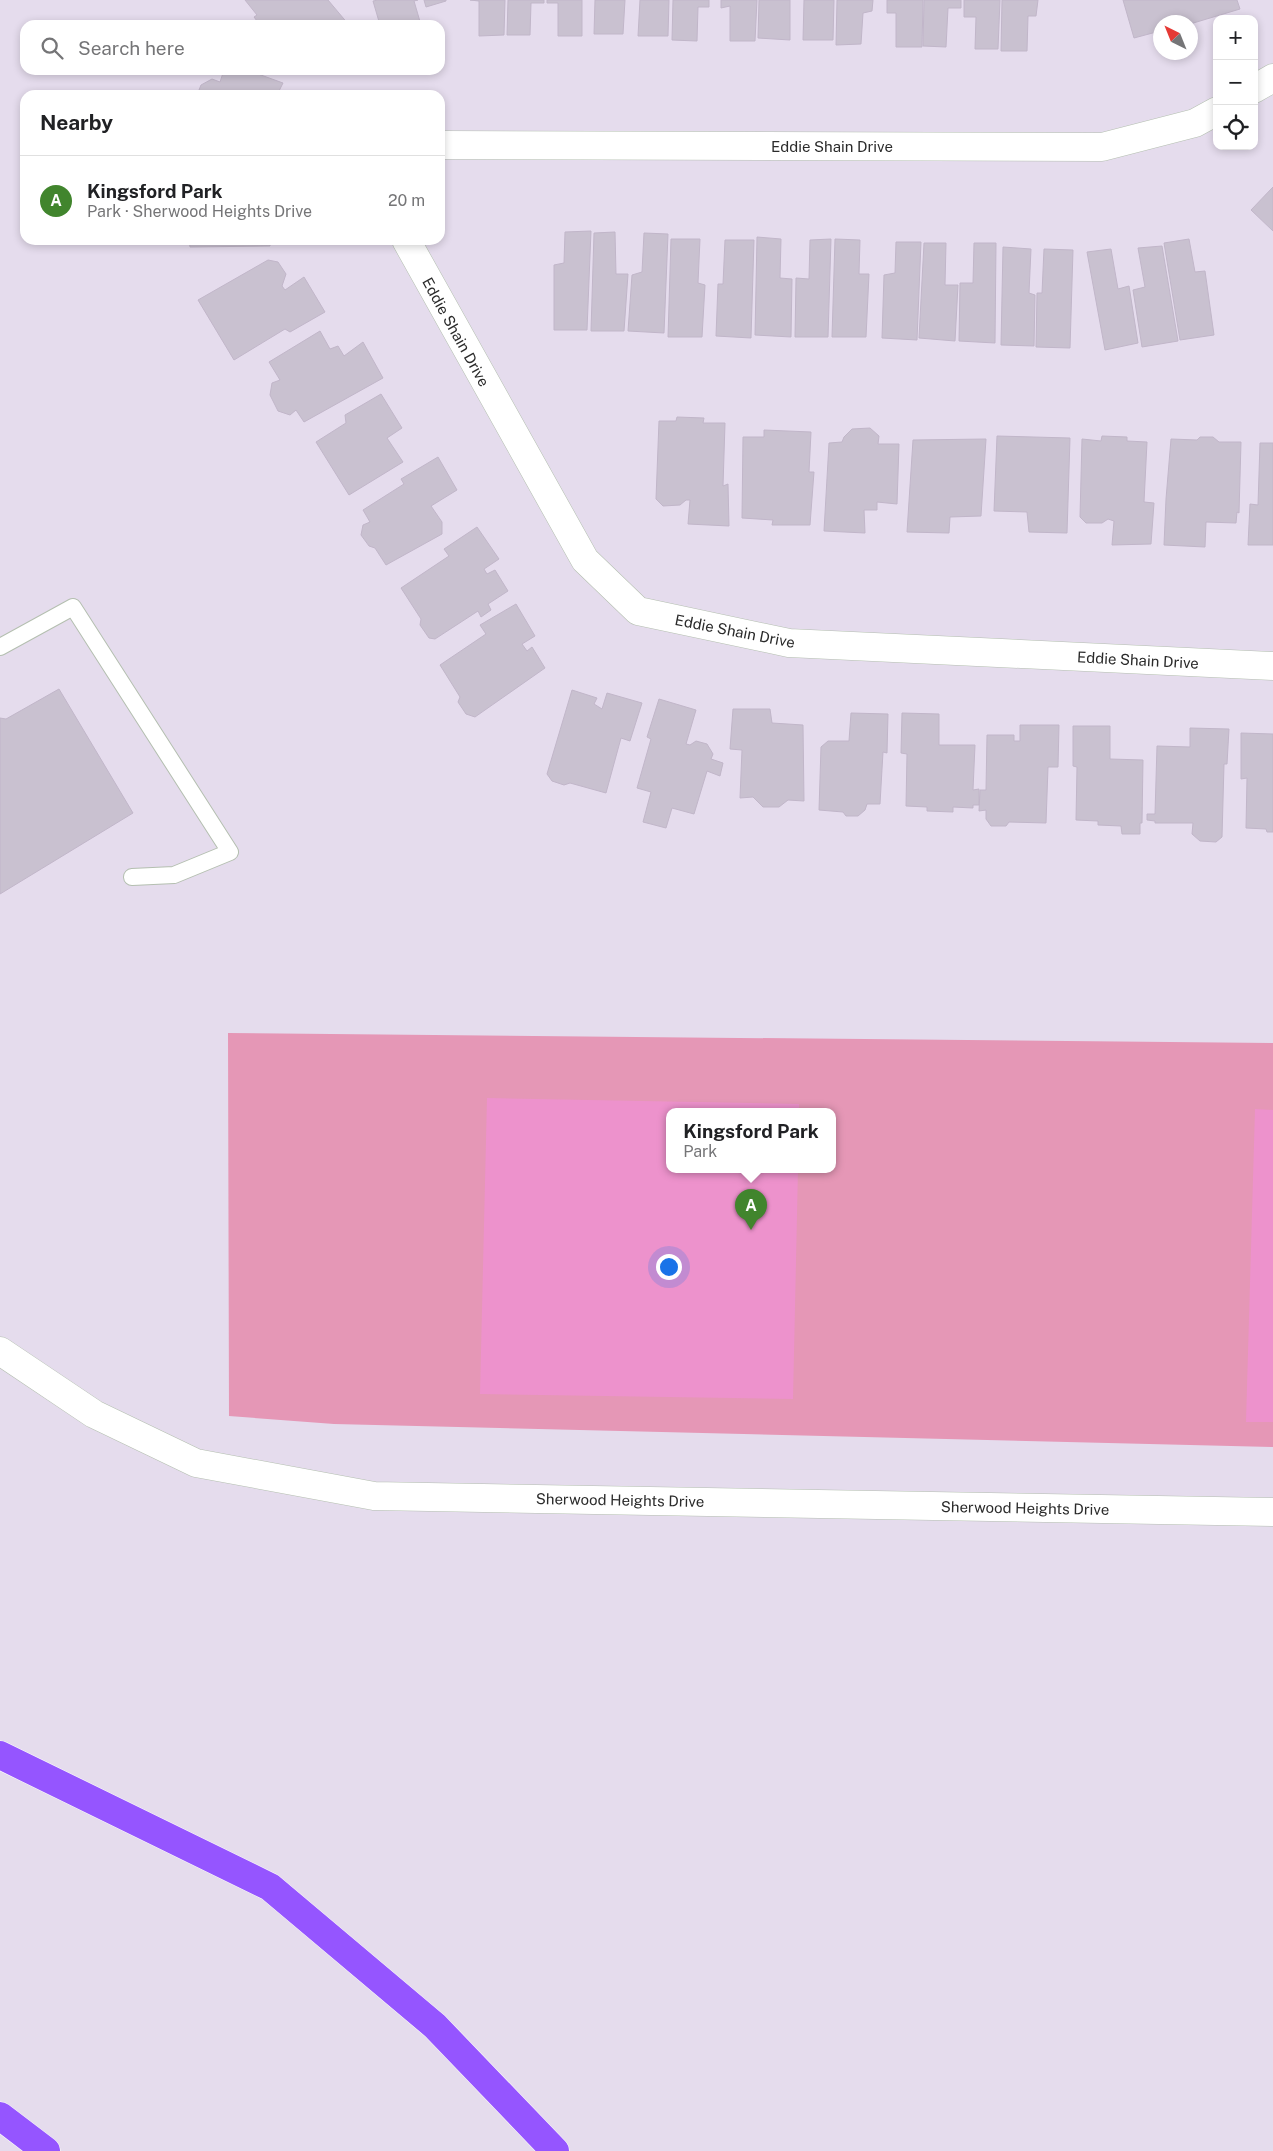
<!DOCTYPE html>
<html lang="en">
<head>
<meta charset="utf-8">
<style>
	:root { --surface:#fff; --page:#f2f2f2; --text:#202124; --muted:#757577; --line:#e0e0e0; --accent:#41852d }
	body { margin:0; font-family:"Public Sans",sans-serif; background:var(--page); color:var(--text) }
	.controls { position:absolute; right:15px; top:15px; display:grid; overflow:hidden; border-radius:10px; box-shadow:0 2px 8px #0003 }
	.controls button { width:45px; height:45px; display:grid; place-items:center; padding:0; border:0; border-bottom:1px solid var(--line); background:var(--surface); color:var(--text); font:25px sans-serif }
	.compass { position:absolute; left:1153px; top:15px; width:45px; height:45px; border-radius:50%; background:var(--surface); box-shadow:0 2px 8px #0003; rotate:317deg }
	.you { position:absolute; left:668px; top:1266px; width:18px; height:18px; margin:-12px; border:4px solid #fff; border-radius:50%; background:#1a73e8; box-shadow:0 0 0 8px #1a73e833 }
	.badge { display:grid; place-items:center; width:32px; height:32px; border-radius:50%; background:var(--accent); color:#fff; font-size:16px; font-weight:700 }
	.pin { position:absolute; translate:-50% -41px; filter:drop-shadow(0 1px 2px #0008) }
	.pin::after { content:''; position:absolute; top:26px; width:18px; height:15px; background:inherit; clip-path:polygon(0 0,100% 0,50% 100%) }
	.popup { position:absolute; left:666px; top:1108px; width:170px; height:65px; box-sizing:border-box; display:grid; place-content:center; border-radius:10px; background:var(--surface); filter:drop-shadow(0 1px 4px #0005); font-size:16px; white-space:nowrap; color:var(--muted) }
	.popup b { font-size:19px; color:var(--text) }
	.popup::after { content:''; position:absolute; left:50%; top:100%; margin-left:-10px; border:10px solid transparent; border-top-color:var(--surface) }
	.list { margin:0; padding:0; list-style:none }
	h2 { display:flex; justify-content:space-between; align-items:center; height:65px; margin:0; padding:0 20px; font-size:21px }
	h2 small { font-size:16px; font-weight:400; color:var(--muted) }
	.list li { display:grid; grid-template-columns:32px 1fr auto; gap:15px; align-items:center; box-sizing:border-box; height:90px; padding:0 20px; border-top:1px solid var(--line) }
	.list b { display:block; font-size:19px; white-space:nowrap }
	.list p { margin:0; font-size:16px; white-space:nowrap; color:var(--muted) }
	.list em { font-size:16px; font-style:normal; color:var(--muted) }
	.icon { flex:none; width:28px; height:28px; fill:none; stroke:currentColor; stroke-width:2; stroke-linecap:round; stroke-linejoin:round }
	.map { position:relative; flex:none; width:1273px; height:2151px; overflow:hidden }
	.search { position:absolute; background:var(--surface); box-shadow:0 2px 8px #0003; left:20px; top:20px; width:425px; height:55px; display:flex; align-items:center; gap:12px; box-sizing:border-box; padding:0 18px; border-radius:15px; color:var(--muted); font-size:19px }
	.panel { position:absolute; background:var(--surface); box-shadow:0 2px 8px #0003; left:20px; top:90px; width:425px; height:155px; border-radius:15px }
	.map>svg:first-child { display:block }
	.green { fill:#e597b6; fill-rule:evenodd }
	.pitch { fill:#ed92cc }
	.building { fill:#c9c1d0; stroke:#c1b6c9 }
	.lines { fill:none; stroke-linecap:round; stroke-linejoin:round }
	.lane-casing { stroke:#b4bfb0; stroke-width:18 }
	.street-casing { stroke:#b4bfb0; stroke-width:29 }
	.secondary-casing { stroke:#b4bfb0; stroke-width:29 }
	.highway-casing { stroke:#fff; stroke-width:29 }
	.lane { stroke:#fff; stroke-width:16 }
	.street { stroke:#fff; stroke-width:28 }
	.secondary { stroke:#fff; stroke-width:28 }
	.highway { stroke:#9555ff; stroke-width:28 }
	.labels { text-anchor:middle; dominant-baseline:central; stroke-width:4; stroke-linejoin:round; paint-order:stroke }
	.street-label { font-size:15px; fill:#2b2b2b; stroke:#fff }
</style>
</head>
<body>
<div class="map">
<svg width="1273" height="2151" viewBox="0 0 1273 2151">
	<rect width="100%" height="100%" fill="#e5dced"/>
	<!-- green -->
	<path class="green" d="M 228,1033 L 1273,1043 L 1273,1447 L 334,1424 L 229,1416 ZM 670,1111 L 832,1111 L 832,1169 L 670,1169 Z"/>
	<!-- pitch -->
	<path class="pitch" d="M 487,1098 L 799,1104 L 799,1111 L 670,1111 L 670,1169 L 798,1169 L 793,1399 L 480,1394 Z
		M 1255,1109 L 1273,1110 L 1273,1422 L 1246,1422 Z"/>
	<!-- building -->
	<path class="building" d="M 245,0 L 328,0 L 349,25 L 260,25 L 254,17 L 257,15 Z
		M 378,0 L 418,0 L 414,1 L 421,25 L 380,25 L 373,1 Z
		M 424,0 L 446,0 L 446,1 L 426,7 Z
		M 470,0 L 505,0 L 504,35 L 479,36 L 479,1 Z
		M 508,0 L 544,0 L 544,3 L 531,3 L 530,35 L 507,35 Z
		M 547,0 L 582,0 L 582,36 L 558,36 L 558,3 L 547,3 Z
		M 595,0 L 625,0 L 623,34 L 594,34 Z
		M 640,0 L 669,0 L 668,36 L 638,36 Z
		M 673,0 L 709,0 L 709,7 L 698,7 L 697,41 L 672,40 Z
		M 721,0 L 757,0 L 755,41 L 730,41 L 730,6 L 721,8 Z
		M 759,0 L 790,0 L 790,40 L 758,38 Z
		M 804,0 L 834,0 L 833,40 L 803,40 Z
		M 837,0 L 873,0 L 872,11 L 863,13 L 861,44 L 836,45 Z
		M 887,0 L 923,0 L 922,47 L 896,47 L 896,13 L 887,13 Z
		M 924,0 L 961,0 L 961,8 L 948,8 L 946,47 L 923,46 Z
		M 964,0 L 1000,0 L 998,49 L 975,49 L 976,17 L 964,17 Z
		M 1002,0 L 1038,0 L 1036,16 L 1028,16 L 1027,51 L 1001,51 Z
		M 1123,0 L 1237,0 L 1240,9 L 1190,24 L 1160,22 L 1160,31 L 1134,38 Z
		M 224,70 L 247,70 L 283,83 L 277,95 L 197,95 L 201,85 L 212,79 L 220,82 Z
		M 1273,187 L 1273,231 L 1251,210 Z
		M 591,231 L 587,330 L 554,330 L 554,265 L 564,263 L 565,232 Z
		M 615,232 L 616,274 L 628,274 L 624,331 L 591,331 L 594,233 Z
		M 644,233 L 668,234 L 664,333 L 628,331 L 632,275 L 642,272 Z
		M 757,237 L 781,239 L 780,278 L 792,279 L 791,337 L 755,335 Z
		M 671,239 L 700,239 L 698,283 L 705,285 L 702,337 L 668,337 Z
		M 831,239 L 828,337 L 795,337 L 796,278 L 809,279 L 810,240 Z
		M 835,239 L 860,240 L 859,274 L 869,274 L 866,337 L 832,337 Z
		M 1189,239 L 1195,272 L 1205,271 L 1214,335 L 1180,340 L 1164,243 Z
		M 189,240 L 270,240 L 270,246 L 190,247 Z
		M 725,240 L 754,240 L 751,338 L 716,336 L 718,284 L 723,284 Z
		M 896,242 L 921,242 L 917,340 L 882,338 L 884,275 L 895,273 Z
		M 924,243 L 946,243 L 945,285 L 958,285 L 955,341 L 919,338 Z
		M 974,243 L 996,243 L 995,343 L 959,341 L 960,283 L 973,283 Z
		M 1162,246 L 1178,341 L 1142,347 L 1133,290 L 1145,287 L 1138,248 Z
		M 1003,247 L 1031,249 L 1029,293 L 1035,295 L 1034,346 L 1001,345 Z
		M 1044,249 L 1073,250 L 1070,348 L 1036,347 L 1037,293 L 1042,293 Z
		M 1111,249 L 1118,289 L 1129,286 L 1138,343 L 1105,350 L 1087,252 Z
		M 268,260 L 278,262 L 286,274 L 282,286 L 285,290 L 304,277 L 325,312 L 290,332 L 285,329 L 234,360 L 198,300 Z
		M 320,331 L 330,349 L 338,346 L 344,356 L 363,342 L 383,378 L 304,422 L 296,410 L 290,415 L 278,411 L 270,395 L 272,383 L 280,380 L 269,362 Z
		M 381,394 L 402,428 L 387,438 L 403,462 L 349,495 L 316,442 L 346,423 L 345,415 Z
		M 677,417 L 704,418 L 703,423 L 725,423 L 723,486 L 728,484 L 729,526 L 688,524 L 690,500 L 686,500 L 680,505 L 663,506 L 656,499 L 659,421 L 676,421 Z
		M 870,428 L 879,436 L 878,444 L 899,444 L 897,504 L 877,502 L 877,510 L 864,510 L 865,533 L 824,531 L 829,443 L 842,442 L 844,437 L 852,429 Z
		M 764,430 L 811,432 L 809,472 L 814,472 L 810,525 L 772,525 L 773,520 L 742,518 L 743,437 L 764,437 Z
		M 997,436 L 1070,438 L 1067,533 L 1029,532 L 1027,512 L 994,511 Z
		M 1102,436 L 1127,437 L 1127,441 L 1147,442 L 1144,502 L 1154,503 L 1151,544 L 1112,545 L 1114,521 L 1108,519 L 1102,523 L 1086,523 L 1080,517 L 1082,439 L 1101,441 Z
		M 1200,437 L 1213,437 L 1219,442 L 1241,442 L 1239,513 L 1237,512 L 1236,523 L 1206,522 L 1205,547 L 1164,545 L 1166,499 L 1171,439 L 1197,440 Z
		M 986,439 L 981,516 L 950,517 L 949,533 L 907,532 L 913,440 Z
		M 1260,443 L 1273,443 L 1273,545 L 1248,545 L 1250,504 L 1258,505 Z
		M 438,457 L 457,490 L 431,506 L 442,522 L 442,534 L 386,565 L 375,548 L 369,546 L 361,535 L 363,525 L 370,522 L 363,510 L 404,484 L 401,479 Z
		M 477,527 L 499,559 L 484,569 L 487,574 L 495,570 L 508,591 L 488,604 L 491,610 L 481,617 L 478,611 L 435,639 L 429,638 L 420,625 L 421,619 L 401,588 L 449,556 L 444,549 Z
		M 516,604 L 535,636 L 522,644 L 527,651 L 532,647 L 545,668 L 475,717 L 466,714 L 458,702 L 460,697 L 440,665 L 486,634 L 480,625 Z
		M 59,689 L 133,813 L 0,894 L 0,718 L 6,719 Z
		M 572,690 L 597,698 L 594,704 L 602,709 L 607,693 L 642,703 L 630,741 L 621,738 L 606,793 L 570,783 L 564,785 L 552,781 L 547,774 Z
		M 659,699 L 696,710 L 686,744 L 690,745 L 696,741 L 707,744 L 713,754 L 711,759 L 723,763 L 720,776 L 707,771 L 694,814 L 672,808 L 666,828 L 643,822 L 651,792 L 637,788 L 651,739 L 647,737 Z
		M 733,709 L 770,709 L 772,723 L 803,725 L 804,801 L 788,800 L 779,807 L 763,807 L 753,797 L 740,798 L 742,750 L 730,749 Z
		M 851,713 L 888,714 L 887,753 L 883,752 L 880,804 L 867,804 L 865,810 L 858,816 L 846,816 L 843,812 L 819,810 L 821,747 L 828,741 L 849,741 Z
		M 902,713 L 939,714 L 939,745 L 975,745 L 973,790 L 979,789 L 979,805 L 973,805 L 973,808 L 953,807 L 953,812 L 927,811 L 927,807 L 906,806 L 907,754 L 901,753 Z
		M 1020,725 L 1059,725 L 1058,767 L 1048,767 L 1046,823 L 1009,822 L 1006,826 L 991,826 L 986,819 L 986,810 L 979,811 L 980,790 L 986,790 L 987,735 L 1014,735 L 1014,741 L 1020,741 Z
		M 1073,726 L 1110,726 L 1110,759 L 1143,760 L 1142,823 L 1140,823 L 1140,834 L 1122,834 L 1121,826 L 1098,825 L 1098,821 L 1076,820 L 1077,767 L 1073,766 Z
		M 1190,728 L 1229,729 L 1227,764 L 1224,764 L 1222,837 L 1216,842 L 1200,841 L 1192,834 L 1193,823 L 1155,823 L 1155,821 L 1147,820 L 1147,814 L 1155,814 L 1157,746 L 1190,747 Z
		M 1241,733 L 1273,734 L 1273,832 L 1267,832 L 1266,829 L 1246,828 L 1247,778 L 1241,779 Z"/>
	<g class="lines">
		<!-- lane casing -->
		<g class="lane-casing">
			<path id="lane" d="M 0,647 L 73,607 L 230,852 L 174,875 L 132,877"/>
		</g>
		<!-- street casing -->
		<g class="street-casing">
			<path id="street" d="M 1254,89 L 1273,78
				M 440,145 L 1102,147 L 1195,123 L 1217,111
				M 406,240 L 585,560 L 638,611 L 789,643 L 1273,666"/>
		</g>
		<!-- secondary casing -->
		<g class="secondary-casing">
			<path id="secondary" d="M 0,1351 L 94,1414 L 196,1463 L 374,1496 L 1273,1512"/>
		</g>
		<!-- highway casing -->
		<g class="highway-casing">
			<path id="highway" d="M 0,1755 L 270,1887 L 435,2026 L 555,2151
				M 0,2116 L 46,2151"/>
		</g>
		<!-- lane -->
		<use href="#lane" class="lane"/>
		<!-- street -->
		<use href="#street" class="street"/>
		<!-- secondary -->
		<use href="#secondary" class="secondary"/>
		<!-- highway -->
		<use href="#highway" class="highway"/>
	</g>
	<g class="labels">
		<!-- street labels -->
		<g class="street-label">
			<text x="832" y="146">Eddie Shain Drive</text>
			<text transform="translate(456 332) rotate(61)">Eddie Shain Drive</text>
			<text transform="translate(735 631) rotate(11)">Eddie Shain Drive</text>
			<text transform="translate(1138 660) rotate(3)">Eddie Shain Drive</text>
			<text transform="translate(620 1500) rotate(1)">Sherwood Heights Drive</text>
			<text transform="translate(1025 1508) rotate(1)">Sherwood Heights Drive</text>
		</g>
	</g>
</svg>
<div class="controls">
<button>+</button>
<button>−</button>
<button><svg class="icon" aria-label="locate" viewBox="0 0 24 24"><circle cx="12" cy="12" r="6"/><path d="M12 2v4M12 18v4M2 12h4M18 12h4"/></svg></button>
</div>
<svg class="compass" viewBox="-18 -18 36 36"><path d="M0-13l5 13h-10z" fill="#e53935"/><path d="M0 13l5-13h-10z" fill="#757577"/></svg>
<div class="you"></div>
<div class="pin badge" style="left:751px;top:1230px">A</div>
<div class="popup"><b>Kingsford Park</b>Park</div>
<div class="search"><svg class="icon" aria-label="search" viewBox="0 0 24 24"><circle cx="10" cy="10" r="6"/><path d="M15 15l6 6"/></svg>Search here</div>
<section class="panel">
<h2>Nearby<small></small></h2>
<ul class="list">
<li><span class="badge">A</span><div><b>Kingsford Park</b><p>Park · Sherwood Heights Drive</p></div><em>20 m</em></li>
</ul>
</section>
</div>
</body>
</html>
